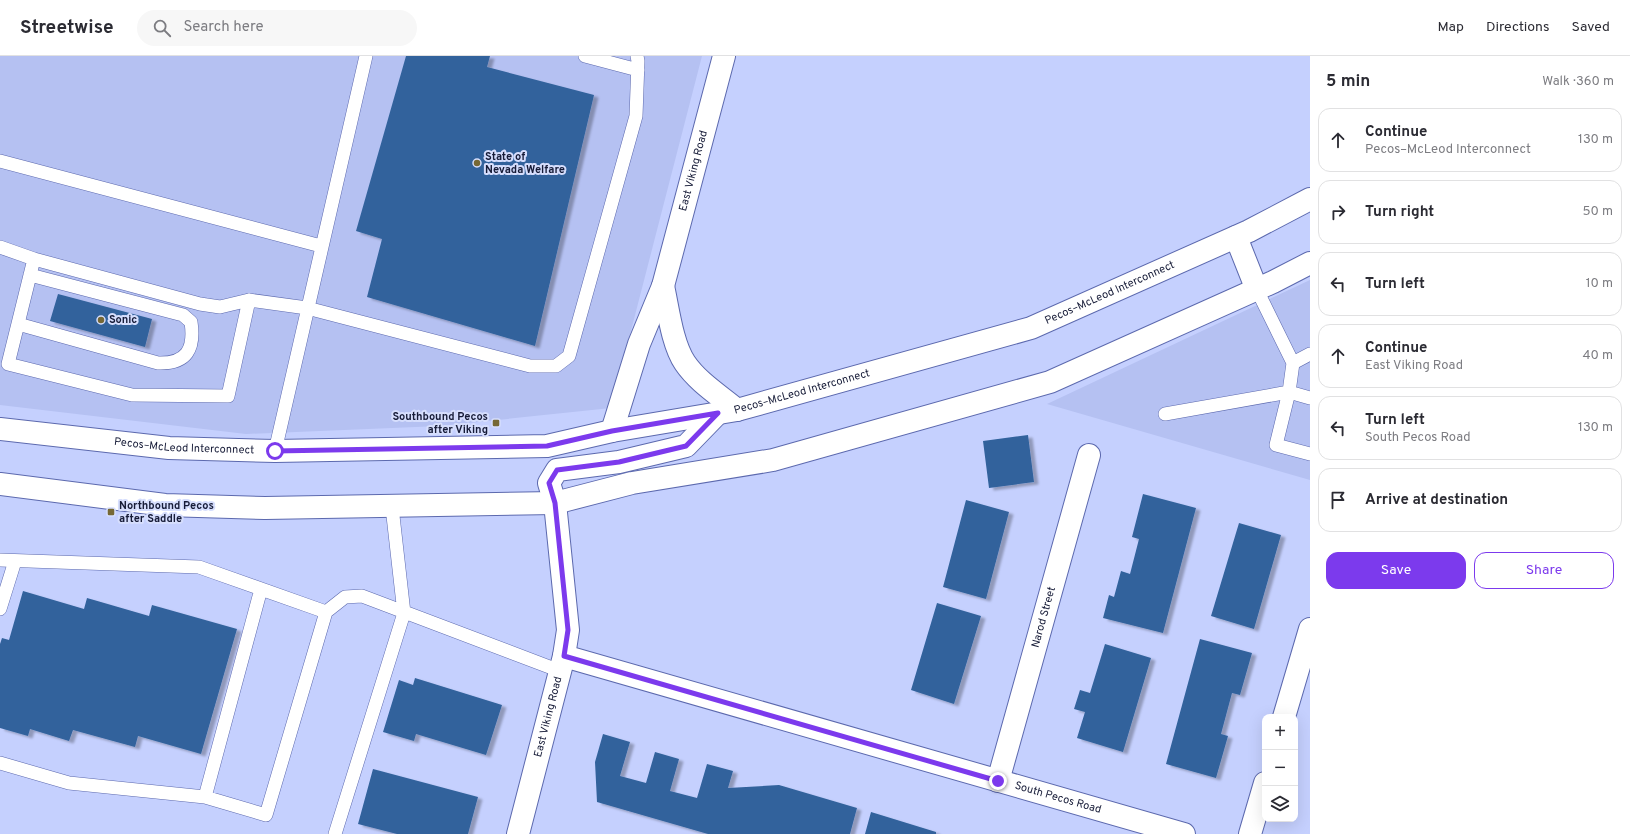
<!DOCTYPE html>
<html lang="en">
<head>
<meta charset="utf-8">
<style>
	:root { --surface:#fff; --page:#f7f7f7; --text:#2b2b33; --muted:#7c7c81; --line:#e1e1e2; --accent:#7c3aed }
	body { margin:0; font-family:Overpass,sans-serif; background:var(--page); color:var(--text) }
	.controls { position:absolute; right:12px; bottom:12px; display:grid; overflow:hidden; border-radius:8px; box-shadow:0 4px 16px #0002 }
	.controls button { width:36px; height:36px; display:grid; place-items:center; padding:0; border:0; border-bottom:1px solid var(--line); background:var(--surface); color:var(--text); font:20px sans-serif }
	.stop { position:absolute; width:12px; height:12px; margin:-9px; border:3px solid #7c3aed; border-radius:50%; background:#fff }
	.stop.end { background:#7c3aed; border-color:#fff; box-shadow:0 1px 4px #0008 }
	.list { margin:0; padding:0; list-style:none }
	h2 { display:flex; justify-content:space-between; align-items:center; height:52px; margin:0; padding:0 16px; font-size:17px }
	h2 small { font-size:13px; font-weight:400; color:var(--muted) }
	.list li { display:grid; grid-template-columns:26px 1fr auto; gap:12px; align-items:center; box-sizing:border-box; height:64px; margin:0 8px 8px; padding:0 8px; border:1px solid var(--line); border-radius:12px }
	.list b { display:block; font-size:15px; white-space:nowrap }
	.list p { margin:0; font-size:13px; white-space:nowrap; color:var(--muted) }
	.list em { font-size:13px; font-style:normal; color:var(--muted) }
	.actions { display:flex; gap:8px; padding:12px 16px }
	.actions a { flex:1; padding:9px 0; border:1px solid var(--accent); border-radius:12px; text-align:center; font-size:14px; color:var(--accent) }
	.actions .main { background:var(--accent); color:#fff }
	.icon { flex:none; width:22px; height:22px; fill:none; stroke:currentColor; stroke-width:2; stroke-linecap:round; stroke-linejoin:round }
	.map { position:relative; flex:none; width:1310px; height:778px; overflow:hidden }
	header { display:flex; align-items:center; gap:24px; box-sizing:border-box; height:56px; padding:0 20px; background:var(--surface); border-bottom:1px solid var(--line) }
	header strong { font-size:19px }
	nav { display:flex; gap:22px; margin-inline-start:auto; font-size:14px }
	.search { width:280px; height:36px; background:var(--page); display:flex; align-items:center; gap:10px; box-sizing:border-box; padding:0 14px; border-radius:22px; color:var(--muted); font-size:15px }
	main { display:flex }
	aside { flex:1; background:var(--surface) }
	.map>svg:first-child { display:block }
	.built { fill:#b5c1f2 }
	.building { fill:#31629c; filter:url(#shadow) }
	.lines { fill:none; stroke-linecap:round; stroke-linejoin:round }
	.lane-casing { stroke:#5c69ae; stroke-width:14 }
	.street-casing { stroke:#5c69ae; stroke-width:24 }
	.secondary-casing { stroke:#5c69ae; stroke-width:24 }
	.primary-casing { stroke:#5c69ae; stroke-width:24 }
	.lane { stroke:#fff; stroke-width:13 }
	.street { stroke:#fff; stroke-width:22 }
	.secondary { stroke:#fff; stroke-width:22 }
	.primary { stroke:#fff; stroke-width:22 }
	.route { stroke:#7c3aed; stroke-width:5 }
	.poi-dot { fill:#766835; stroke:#d6defd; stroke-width:1.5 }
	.labels { text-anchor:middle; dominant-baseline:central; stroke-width:4; stroke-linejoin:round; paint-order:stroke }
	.poi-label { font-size:11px; font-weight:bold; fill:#161b37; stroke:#d6defd; text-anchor:start }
	.street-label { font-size:11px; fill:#161b37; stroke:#d6defd }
</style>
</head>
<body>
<header>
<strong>Streetwise</strong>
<div class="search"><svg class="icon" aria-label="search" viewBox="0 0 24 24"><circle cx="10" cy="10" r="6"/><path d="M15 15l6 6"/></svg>Search here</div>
<nav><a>Map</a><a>Directions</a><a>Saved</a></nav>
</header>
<main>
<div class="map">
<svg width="1310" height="778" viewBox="0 0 1310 778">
	<defs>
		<filter id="shadow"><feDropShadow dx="4.5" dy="2.5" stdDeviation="1" flood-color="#0004"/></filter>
	</defs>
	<rect width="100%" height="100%" fill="#c5d0fe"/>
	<!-- built -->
	<path class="built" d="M 0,0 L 702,0 L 611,352 L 440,370 L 246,378 L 0,349 Z
		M 1310,224 L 1310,424 L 1047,348 Z"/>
	<!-- building -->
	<path class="building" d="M 406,0 L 490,0 L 487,11 L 594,39 L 535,290 L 367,241 L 382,183 L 356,175 Z
		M 58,238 L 152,263 L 145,291 L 50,265 Z
		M 1028,379 L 1034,426 L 989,432 L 983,385 Z
		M 1143,438 L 1196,452 L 1163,577 L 1103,562 L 1109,539 L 1114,541 L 1121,515 L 1130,518 L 1139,483 L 1132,481 Z
		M 966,444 L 1009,456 L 986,543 L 943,531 Z
		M 1239,467 L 1281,479 L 1254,573 L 1211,560 Z
		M 23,535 L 84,553 L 87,542 L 149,560 L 152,549 L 237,573 L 201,698 L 138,680 L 135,691 L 73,674 L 69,685 L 30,673 L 28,680 L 0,672 L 0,588 L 2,582 L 9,584 Z
		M 937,547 L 981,560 L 954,648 L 911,634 Z
		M 1200,583 L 1252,597 L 1240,639 L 1232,637 L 1221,678 L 1228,680 L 1216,722 L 1166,708 Z
		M 1105,588 L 1151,602 L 1123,696 L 1077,682 L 1085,656 L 1074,653 L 1080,634 L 1090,637 Z
		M 415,622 L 502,649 L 486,699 L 416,678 L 414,685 L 383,676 L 399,624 L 413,629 Z
		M 603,678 L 630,686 L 620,720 L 646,727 L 655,696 L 679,703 L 670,735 L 697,742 L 707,708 L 733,715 L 728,732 L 779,729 L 857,752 L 850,778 L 708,778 L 597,746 L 595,706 Z
		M 373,713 L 478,741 L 468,778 L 397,778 L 358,768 Z
		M 871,756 L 936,776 L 936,778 L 865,778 Z"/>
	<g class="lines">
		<!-- lane casing -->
		<g class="lane-casing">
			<path id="lane" d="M 585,0 L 638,14
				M 0,105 L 321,190
				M 0,191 L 34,203
				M 1257,234 L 1293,307 L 1289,336 L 1276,389 L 1310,398
				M 249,244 L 228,340 L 132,339 L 8,308 L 34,203 L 200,248 L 220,251 L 249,244 L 307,252 L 530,310 L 556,310 L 569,300 L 636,60 L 638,5 L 637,0
				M 18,268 L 158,307 C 187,308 195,293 191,266 L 183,259 L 30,219
				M 1293,307 L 1310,298
				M 1165,358 L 1289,336 L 1310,342
				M 275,395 L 366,0
				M 0,504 L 199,511 L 326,556
				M 0,553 L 15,505
				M 0,707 L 69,727 L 205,741 L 266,759 L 326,556 L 345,541 L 362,540 L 560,615
				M 205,741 L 261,533
				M 335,778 L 404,557 L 392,451"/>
		</g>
		<!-- street casing -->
		<g class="street-casing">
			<g id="street">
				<path d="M 1284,661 L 1310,573"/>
				<path id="s1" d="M 998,725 L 1089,399"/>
				<path d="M 1250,778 L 1265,727"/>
			</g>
		</g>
		<!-- secondary casing -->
		<g class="secondary-casing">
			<g id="secondary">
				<path d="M 663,230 C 668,252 672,288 685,307 C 698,326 719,339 737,354"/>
				<path id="s2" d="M 612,375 L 639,288 L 663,230 L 724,0"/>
				<path id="s3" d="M 564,600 L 1184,778"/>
				<path id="s4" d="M 518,778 L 564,600 L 568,574 L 555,447"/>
			</g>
		</g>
		<!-- primary casing -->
		<g class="primary-casing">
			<g id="primary">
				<path d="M 1236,181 L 1257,234"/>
				<path id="s5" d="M 0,373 L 169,392 L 275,395 L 547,390 L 612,375 L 737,354 L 1031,272 L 1249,175 L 1310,143"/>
				<path d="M 0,428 L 165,449 L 265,452 L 555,447 L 632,427 L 773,404 L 1050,326 L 1273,226 L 1310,207"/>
				<path d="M 555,447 L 549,427 L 557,414 L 619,406 L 686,390 L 718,357"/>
			</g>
		</g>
		<!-- lane -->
		<use href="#lane" class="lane"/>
		<!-- street -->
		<use href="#street" class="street"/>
		<!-- secondary -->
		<use href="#secondary" class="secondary"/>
		<!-- primary -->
		<use href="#primary" class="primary"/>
	</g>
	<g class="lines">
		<!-- route -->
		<path class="route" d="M 275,395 L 547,390 L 612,375 L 718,357 L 686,390 L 619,406 L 557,414 L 549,427 L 555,447 L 568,574 L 564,600 L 998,725"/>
	</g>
	<!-- markers -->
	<g class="poi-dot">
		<circle cx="477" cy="107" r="4"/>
		<circle cx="101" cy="264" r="4"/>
		<rect x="492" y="363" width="8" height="8" rx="2"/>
		<rect x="107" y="452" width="8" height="8" rx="2"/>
	</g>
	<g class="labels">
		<!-- poi labels -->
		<g class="poi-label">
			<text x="485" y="101">State of<tspan x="485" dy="13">Nevada Welfare</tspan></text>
			<text x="109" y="264">Sonic</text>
			<text x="488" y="361" text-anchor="end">Southbound Pecos<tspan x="488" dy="13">after Viking</tspan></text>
			<text x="119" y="450">Northbound Pecos<tspan x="119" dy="13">after Saddle</tspan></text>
		</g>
		<!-- street labels -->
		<g class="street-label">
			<text stroke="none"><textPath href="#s2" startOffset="273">East Viking Road</textPath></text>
			<text stroke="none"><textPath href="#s5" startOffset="1133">Pecos–McLeod Interconnect</textPath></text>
			<text stroke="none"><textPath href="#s5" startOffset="809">Pecos–McLeod Interconnect</textPath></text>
			<text stroke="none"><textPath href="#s5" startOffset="185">Pecos–McLeod Interconnect</textPath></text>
			<text stroke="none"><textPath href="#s1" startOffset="170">Narod Street</textPath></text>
			<text stroke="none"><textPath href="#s4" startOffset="121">East Viking Road</textPath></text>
			<text stroke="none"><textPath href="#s3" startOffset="514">South Pecos Road</textPath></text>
		</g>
	</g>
</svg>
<div class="controls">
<button>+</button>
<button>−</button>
<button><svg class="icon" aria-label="layers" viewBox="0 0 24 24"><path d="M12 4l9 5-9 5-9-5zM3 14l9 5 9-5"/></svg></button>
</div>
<div class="stop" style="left:275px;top:395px"></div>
<div class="stop end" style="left:998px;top:725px"></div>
</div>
<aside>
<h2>5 min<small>Walk · 360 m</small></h2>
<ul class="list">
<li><svg class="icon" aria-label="ahead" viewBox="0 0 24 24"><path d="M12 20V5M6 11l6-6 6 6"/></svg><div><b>Continue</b><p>Pecos–McLeod Interconnect</p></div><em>130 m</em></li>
<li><svg class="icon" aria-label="right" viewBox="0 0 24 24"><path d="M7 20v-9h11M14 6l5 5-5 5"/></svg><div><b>Turn right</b></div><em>50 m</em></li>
<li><svg class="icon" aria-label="left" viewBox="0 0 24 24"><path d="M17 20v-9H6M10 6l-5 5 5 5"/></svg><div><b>Turn left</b></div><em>10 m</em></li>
<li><svg class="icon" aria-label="ahead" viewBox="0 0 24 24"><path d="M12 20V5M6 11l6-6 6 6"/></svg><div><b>Continue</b><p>East Viking Road</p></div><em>40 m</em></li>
<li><svg class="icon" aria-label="left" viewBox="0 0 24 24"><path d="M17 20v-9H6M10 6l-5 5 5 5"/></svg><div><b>Turn left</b><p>South Pecos Road</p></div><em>130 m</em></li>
<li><svg class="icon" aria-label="arrive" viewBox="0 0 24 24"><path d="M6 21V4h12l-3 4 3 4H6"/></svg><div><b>Arrive at destination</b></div></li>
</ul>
<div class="actions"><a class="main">Save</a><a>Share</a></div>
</aside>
</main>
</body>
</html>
